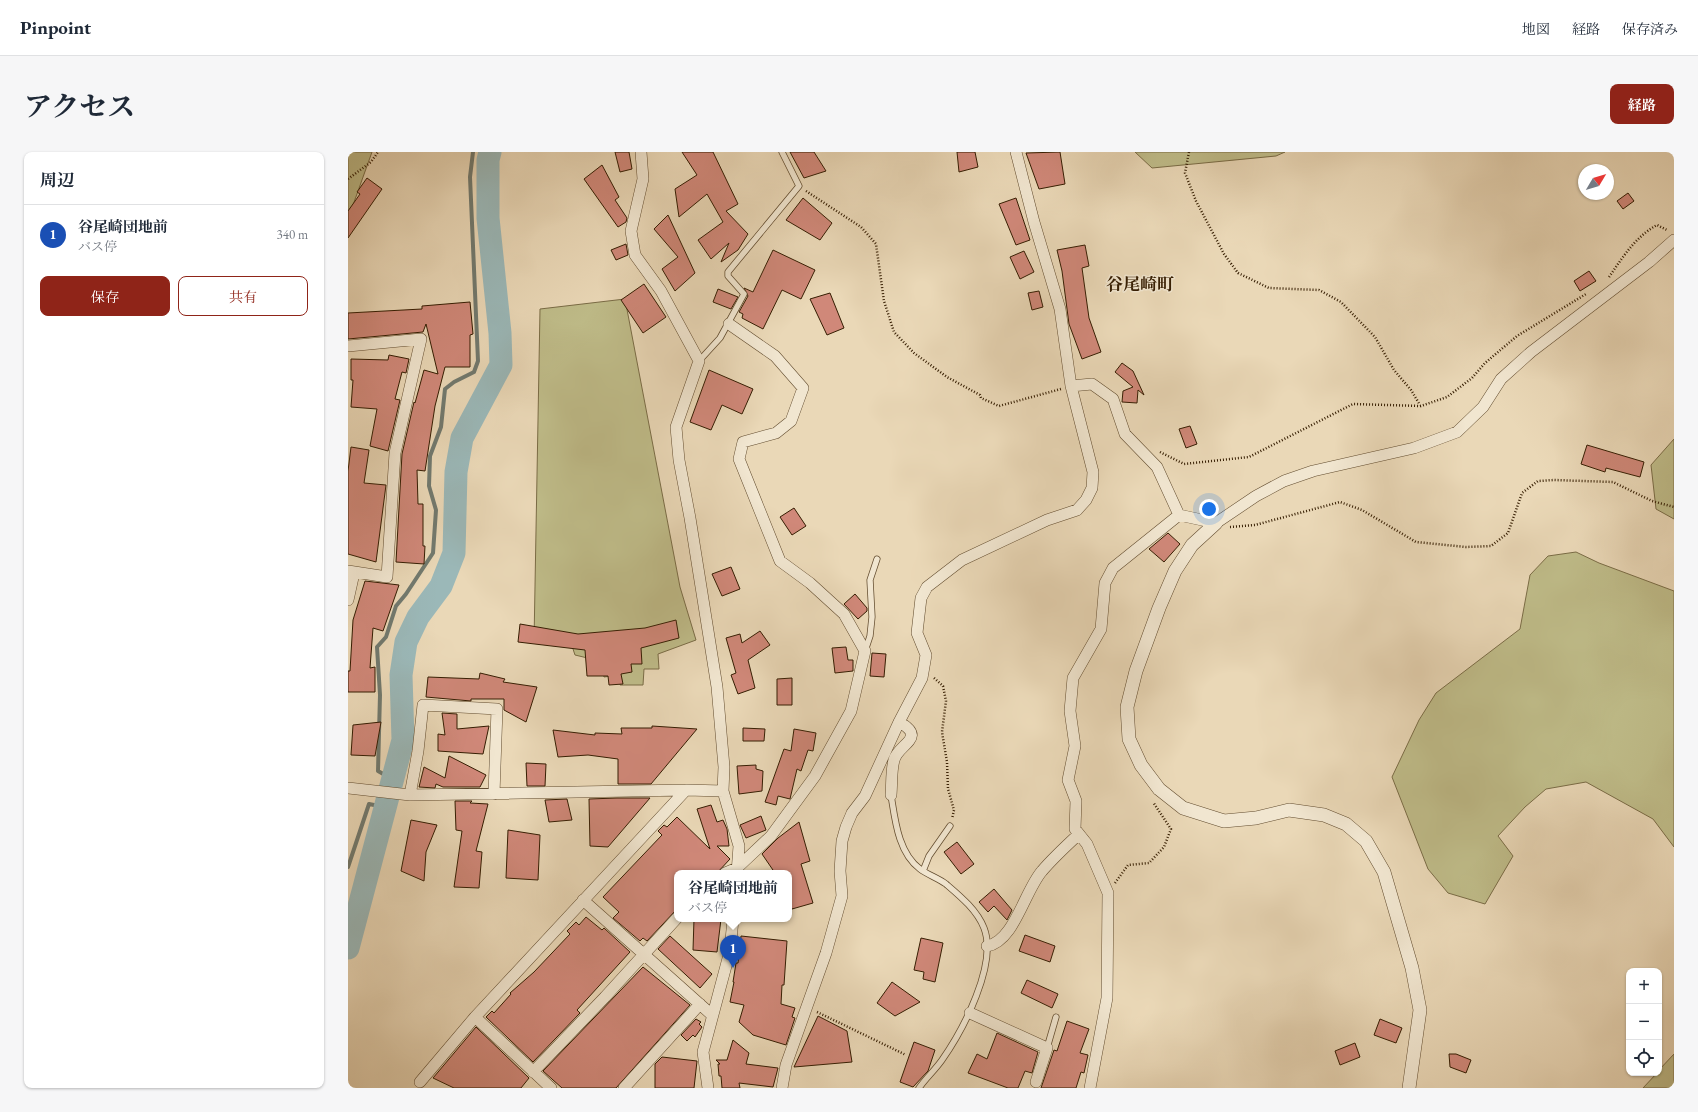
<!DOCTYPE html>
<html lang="ja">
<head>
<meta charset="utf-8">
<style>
	:root { --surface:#fff; --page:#f6f6f7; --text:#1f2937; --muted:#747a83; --line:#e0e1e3; --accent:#8f2418 }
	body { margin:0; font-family:"EB Garamond","Noto Serif JP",serif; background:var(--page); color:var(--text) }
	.controls { position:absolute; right:12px; bottom:12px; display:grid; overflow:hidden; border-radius:8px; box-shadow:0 1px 3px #0004 }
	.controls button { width:36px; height:36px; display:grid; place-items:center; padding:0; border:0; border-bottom:1px solid var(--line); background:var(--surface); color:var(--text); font:20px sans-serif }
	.compass { position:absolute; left:1230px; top:12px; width:36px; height:36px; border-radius:50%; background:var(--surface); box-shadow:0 1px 3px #0004; rotate:52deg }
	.you { position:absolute; left:861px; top:357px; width:14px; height:14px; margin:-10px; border:3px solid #fff; border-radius:50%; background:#1a73e8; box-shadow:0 0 0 6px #1a73e833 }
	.badge { display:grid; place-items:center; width:26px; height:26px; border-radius:50%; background:var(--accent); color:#fff; font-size:13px; font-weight:700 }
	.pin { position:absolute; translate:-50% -33px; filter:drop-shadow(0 1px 2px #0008) }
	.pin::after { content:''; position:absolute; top:21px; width:14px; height:12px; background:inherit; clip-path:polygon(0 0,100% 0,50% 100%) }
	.popup { position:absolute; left:326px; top:718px; width:118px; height:52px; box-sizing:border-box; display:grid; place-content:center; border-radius:8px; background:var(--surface); filter:drop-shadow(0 1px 3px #0005); font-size:13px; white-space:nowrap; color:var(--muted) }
	.popup b { font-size:15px; color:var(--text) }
	.popup::after { content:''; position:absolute; left:50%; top:100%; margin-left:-8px; border:8px solid transparent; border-top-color:var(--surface) }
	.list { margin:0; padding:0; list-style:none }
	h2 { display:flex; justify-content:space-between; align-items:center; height:52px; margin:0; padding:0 16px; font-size:17px }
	h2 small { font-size:13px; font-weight:400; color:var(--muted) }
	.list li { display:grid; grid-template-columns:26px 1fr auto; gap:12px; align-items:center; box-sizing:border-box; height:60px; padding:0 16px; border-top:1px solid var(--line) }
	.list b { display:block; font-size:15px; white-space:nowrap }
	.list p { margin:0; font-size:13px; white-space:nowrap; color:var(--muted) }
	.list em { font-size:13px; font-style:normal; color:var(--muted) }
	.actions { display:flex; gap:8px; padding:12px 16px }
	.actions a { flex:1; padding:9px 0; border:1px solid var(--accent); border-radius:8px; text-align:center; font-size:14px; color:var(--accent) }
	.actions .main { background:var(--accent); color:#fff }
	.icon { flex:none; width:22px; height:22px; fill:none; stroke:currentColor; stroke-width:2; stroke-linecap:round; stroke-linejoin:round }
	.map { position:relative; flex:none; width:1326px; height:936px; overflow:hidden; border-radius:8px }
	header { display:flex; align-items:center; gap:24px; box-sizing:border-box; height:56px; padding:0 20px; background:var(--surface); border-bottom:1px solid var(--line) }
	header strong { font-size:19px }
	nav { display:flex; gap:22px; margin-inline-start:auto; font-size:14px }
	.intro { display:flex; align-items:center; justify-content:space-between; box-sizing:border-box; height:96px; padding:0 24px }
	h1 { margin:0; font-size:28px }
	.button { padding:10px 18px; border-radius:8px; background:var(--accent); color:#fff; font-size:14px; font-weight:700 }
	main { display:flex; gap:24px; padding:0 24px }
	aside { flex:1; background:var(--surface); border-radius:8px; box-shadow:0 1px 3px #0004 }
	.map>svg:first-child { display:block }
	.green { fill:#bfbc89; stroke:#7a6c46 }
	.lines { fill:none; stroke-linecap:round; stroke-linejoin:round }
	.stream { stroke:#727a6f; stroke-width:4 }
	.river { stroke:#9bb8b8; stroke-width:23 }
	.building { fill:#d08879; stroke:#351d02 }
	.service-casing { stroke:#624c2f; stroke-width:7 }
	.minor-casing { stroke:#624c2f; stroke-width:12 }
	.tertiary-casing { stroke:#624c2f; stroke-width:14 }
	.path { stroke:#351d02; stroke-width:2.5; stroke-dasharray:1 2; stroke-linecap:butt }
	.service { stroke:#f1e6d0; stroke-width:5.5 }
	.minor { stroke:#f1e6d0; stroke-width:11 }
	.tertiary { stroke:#f1e6d0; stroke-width:13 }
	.labels { text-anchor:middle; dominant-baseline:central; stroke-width:3; stroke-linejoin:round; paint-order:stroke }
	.quarter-label { font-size:17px; font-weight:bold; fill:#351d02; stroke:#f1e6d0 }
</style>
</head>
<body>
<header>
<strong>Pinpoint</strong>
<nav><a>地図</a><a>経路</a><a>保存済み</a></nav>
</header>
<div class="intro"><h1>アクセス</h1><a class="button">経路</a></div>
<main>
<aside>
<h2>周辺<small></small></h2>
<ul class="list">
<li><span class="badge" style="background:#1a4fb4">1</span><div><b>谷尾崎団地前</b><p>バス停</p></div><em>340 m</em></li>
</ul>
<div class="actions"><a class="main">保存</a><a>共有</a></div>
</aside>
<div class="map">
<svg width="1326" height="936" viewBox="0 0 1326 936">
	<rect width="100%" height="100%" fill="#ead8b7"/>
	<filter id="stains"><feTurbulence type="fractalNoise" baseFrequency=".005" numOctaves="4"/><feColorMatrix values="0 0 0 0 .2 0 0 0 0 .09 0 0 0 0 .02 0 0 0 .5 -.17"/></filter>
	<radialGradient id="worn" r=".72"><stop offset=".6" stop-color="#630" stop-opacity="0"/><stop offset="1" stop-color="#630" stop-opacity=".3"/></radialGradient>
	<!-- green -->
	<path class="green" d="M 0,0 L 24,0 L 5,53 L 0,59 Z
		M 787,0 L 937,0 L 928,4 L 804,16 Z
		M 277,147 L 332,435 L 348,488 L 310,502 L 311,517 L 296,517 L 295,533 L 272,533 L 272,523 L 256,525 L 252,509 L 227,503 L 224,494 L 186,490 L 192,157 Z
		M 1326,287 L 1326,367 L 1308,357 L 1303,313 Z
		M 1228,400 L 1251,411 L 1326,439 L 1326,695 L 1305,667 L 1238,630 L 1198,637 L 1177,655 L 1150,684 L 1165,704 L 1137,752 L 1100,741 L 1080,717 L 1044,625 L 1071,568 L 1088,541 L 1172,477 L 1182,423 L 1200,404 Z
		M 1326,902 L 1326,936 L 1295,936 L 1309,921 L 1311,921 L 1311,918 Z"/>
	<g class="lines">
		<!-- stream -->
		<path class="stream" d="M 44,627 L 30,619 L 32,543 L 29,495 L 38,485 L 48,454 L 58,442 L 85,401 L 88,358 L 81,334 L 82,304 L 93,275 L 97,237 L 106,230 L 126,220 L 130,209 L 122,25 L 125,0
			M 0,715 L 21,652 L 36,655"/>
		<!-- river -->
		<path class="river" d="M 0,796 L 55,588 L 53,523 L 58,490 L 70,465 L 93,434 L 106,401 L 108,320 L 114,286 L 153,213 L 152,181 L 140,66 L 140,8 L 142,0"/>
	</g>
	<!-- building -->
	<path class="building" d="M 267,0 L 281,0 L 284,17 L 272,20 Z
		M 334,0 L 365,0 L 390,52 L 378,59 L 400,82 L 390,98 L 373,110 L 381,91 L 363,107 L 350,88 L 375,70 L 359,42 L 331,65 L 327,37 L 349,23 Z
		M 442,0 L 466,0 L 478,19 L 456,26 Z
		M 609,0 L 627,0 L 630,15 L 611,20 Z
		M 712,0 L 717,32 L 691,37 L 678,1 Z
		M 254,13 L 271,45 L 267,48 L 279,66 L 278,70 L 270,75 L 236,27 Z
		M 19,26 L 34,37 L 0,86 L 0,59 L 12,42 L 9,40 Z
		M 1280,41 L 1286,49 L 1275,57 L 1269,49 Z
		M 455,46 L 484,71 L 472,88 L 438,68 Z
		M 668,46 L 682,88 L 668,93 L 651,52 Z
		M 320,63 L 347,121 L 327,139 L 314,117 L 330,105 L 306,77 Z
		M 278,92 L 280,103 L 268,108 L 263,98 Z
		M 737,93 L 741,114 L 734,116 L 741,166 L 753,200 L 734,207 L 721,172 L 714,119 L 709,98 Z
		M 425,98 L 467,118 L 453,147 L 434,138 L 415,177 L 394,166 L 395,162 L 391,160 L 400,144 L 396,136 L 405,140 Z
		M 676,99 L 686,120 L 672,127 L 662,105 Z
		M 1241,119 L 1248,129 L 1232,139 L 1226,129 Z
		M 296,132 L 318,165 L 295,181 L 273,148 Z
		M 370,137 L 390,145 L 383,157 L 365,150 Z
		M 691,139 L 695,155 L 684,158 L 680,141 Z
		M 482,141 L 496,176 L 479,183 L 462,147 Z
		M 122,150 L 125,182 L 122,183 L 122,215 L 97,215 L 87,254 L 77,319 L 69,318 L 70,352 L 75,352 L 75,394 L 77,394 L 76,412 L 48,410 L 54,302 L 66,250 L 67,251 L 76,218 L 90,222 L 78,172 L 75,180 L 0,187 L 0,161 L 74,157 L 74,154 Z
		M 41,203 L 61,207 L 58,221 L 54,220 L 47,247 L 52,248 L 40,299 L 22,294 L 29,257 L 3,255 L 5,228 L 3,228 L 3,207 L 40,208 Z
		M 774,211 L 785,219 L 796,243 L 790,238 L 789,251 L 774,250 L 775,239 L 785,235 L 767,220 Z
		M 361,218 L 405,237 L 394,262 L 374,253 L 363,278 L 342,270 Z
		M 842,274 L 849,292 L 838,296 L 831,277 Z
		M 1239,293 L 1296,310 L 1292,325 L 1258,316 L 1257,320 L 1233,312 Z
		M 3,295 L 21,298 L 16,331 L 38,333 L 28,410 L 0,402 L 0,319 Z
		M 446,356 L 458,374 L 444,383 L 432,365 Z
		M 820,381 L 832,392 L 816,410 L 801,397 Z
		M 383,415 L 392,437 L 374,444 L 364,422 Z
		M 17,429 L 51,433 L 35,479 L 25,476 L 22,516 L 27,515 L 27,540 L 0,540 L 0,519 L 2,519 L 5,468 Z
		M 507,442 L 519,456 L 519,459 L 510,467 L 496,452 Z
		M 328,468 L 331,486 L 293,496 L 294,512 L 283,512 L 284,520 L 273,522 L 275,532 L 261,533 L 260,524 L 239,524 L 237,498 L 170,490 L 172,472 L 230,482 L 297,476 Z
		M 412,479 L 422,493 L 400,508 L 407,536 L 390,542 L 383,523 L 388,521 L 378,486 L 392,482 L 394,491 Z
		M 498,495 L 500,508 L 505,508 L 505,519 L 487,521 L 484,496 Z
		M 524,501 L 538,502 L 536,525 L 522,524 Z
		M 132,521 L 157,527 L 155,530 L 189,535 L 178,570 L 156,558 L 156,547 L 123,547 L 123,549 L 78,545 L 80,525 L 131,527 Z
		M 444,526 L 444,553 L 429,553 L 429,527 Z
		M 94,561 L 109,562 L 109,577 L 141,574 L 135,602 L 90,599 L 90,582 L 97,583 Z
		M 33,570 L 27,604 L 3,603 L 5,573 Z
		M 304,574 L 349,577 L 303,632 L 270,632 L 270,607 L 240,603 L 210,605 L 205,578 L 247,583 L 247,581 L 274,582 L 273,576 L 304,576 Z
		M 395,576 L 417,577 L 416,589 L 395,589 Z
		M 446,577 L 468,581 L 465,599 L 460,598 L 453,619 L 449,617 L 442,647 L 430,644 L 428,653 L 417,650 L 436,597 L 443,599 Z
		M 101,604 L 138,623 L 132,635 L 95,635 L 88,632 L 87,636 L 71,635 L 76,615 L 97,626 Z
		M 178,611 L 198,612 L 197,634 L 179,634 Z
		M 408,613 L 408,617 L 415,619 L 414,639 L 391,642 L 389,614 Z
		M 269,646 L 302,646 L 260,695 L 242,694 L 241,647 Z
		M 219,647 L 224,668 L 201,670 L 197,648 Z
		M 107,649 L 124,649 L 122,651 L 140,652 L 128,699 L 134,700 L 131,736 L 106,735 L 114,679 L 108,678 Z
		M 363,653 L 369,670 L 375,668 L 379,677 L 381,694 L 369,694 L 382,707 L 369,721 L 329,721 L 329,757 L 299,789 L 295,786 L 292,789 L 265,766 L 271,760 L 255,745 L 314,683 L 310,679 L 316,673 L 319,675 L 329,665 L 362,697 L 349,657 Z
		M 413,664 L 418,678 L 398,686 L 392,673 Z
		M 63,668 L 89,673 L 78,700 L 76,729 L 53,719 Z
		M 451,670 L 462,709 L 453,712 L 465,751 L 444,757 L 441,751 L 441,721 L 427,721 L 414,702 L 430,686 Z
		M 160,678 L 192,683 L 190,728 L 158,726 Z
		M 609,690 L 626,712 L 613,722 L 596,700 Z
		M 646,737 L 664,758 L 659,768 L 646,754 L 640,760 L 631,750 Z
		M 238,765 L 254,778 L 256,776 L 282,800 L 229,858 L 232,861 L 185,910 L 138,865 L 144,859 L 146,861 L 163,842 L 162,841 L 186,820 L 222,782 L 219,779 L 228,770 L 231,773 Z
		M 346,767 L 373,767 L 369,800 L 345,798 Z
		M 677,783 L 707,794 L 702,810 L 671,799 Z
		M 322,784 L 364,822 L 352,836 L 310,797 Z
		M 393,784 L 439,789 L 436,833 L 434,833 L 433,852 L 447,856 L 444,865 L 447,866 L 438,893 L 405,883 L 391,870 L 396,853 L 382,850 L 386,830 L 385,830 L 388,811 L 390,811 Z
		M 573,786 L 595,791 L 587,830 L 575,827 L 576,820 L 566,818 Z
		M 295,815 L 342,853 L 268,936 L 214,936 L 195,919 Z
		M 679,828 L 710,842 L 704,856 L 673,841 Z
		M 544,830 L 572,850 L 547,864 L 529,851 Z
		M 470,864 L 499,879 L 504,910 L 446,915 Z
		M 348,867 L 353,870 L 351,872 L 354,875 L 347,885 L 345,883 L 339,889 L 333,883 Z
		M 1032,867 L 1054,876 L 1048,891 L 1026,883 Z
		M 719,869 L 741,877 L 732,901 L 740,903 L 736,921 L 733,920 L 728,936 L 693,936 L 706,898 L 709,899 Z
		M 128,875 L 181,926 L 173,936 L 106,936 L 85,926 Z
		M 649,881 L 690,900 L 684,921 L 677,919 L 670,936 L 660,936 L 620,921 L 629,902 L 639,907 Z
		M 385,888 L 401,901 L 398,912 L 430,916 L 425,935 L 391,931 L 392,936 L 374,936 L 373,924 L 371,924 L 370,912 L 372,912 L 368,908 L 379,908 Z
		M 566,890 L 587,898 L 580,919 L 565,935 L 552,930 Z
		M 1007,891 L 1012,905 L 992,913 L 987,899 Z
		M 1101,902 L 1108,902 L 1123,908 L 1118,921 L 1102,915 Z
		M 314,905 L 349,909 L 346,936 L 307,936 L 307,912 Z"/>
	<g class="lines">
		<!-- service casing -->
		<g class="service-casing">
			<path id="service" d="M 351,209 L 372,186 L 396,142 L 380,124 L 380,120 L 451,34 L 434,0
				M 517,499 L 522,484 L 524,465 L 522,428 L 529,407
				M 543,643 C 547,667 550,701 572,717 C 580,723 590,726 598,732 C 612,744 629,758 636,776 C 650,812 615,878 594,908 C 587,918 578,926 571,936
				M 575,719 L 581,704 L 602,674
				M 699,896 L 708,865"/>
		</g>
		<!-- minor casing -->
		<g class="minor-casing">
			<path id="minor" d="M 293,0 L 295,27 L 283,79 L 287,103 L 313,139 L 351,209 L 328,275 L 331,308 L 342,366 L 369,535 L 376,615 L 375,639 L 391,694 L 389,721
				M 0,194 L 73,187 L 47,301 L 39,425 L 0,419
				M 723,234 L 744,232 L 765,247 L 777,282 L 809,315 L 831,363
				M 831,363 L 868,371 L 908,344 L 936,329 L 965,319 L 1066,296 L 1109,280 L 1135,255 L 1153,227 L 1183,200 L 1301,110 L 1326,88
				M 0,448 L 6,421
				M 0,636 L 62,643 L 338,638 L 375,639
				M 62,643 L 70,599 L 75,553 L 149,557 L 146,642
				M 543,643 C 544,632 543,619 546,608 C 550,592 580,586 551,570
				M 377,721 L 389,716 L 423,684 L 467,624 L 503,559 L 517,499 L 496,462 L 462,431 L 432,409 L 391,307 L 395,290 L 428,281 L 443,269 L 455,236 L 427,204 L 381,172
				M 235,748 L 364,863
				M 639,794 C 666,790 677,738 694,719 C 705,706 718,694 731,682
				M 622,861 L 699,896 L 688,930
				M 127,865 L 203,936
				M 185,920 L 257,845 L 329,766
				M 72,930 L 127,865 L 338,638
				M 276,936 L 352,852
				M 360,936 L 355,900 L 382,799 L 385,767
				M 434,936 L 438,913 L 478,801 L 494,744 L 492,719 L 494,689 L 498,675 L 504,661 L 517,644 L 551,570 L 574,526 L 578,503 L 569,481 L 573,446 L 579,435 L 614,408 L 699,368 L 729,358 L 738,348 L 744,336 L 745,320 L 723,234 L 712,157 L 686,70 L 668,0
				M 742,936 L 759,846 L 760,741 L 739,692 L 727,677 L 728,649 L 720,628 L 727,594 L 722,559 L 725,526 L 753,477 L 757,431 L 765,416 L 831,363"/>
		</g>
		<!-- tertiary casing -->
		<g class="tertiary-casing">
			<path id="tertiary" d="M 868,371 L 844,393 L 827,419 L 811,456 L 788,519 L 779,555 L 781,587 L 793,613 L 811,637 L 835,656 L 876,669 L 908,666 L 941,658 L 976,663 L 998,672 L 1018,689 L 1036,720 L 1064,816 L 1072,858 L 1061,936"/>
		</g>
		<!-- path -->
		<path class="path" d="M 841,0 L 837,21 L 848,49 L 876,102 L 890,121 L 921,136 L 971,138 L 993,150 L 1027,185 L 1046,218 L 1063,238 L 1072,253
			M 0,27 L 23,10 L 30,0
			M 458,39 L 513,75 L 528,92 L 536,149 L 546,180 L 566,201 L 599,225 L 632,243 L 633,246 L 651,254 L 713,237
			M 1261,125 C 1275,105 1287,85 1309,73 L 1319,78
			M 812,300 L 836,312 L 901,305 L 1005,252 L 1073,254 L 1099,245 L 1124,226 L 1137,211 L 1169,184 L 1238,142
			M 882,375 L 907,373 L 992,350 L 1014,358 L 1068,390 L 1118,395 L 1143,394 L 1160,381 L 1174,341 L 1190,329 L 1206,328 L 1265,330 L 1304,349 L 1326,355
			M 586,526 L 595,534 L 598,549 L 594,580 L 599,610 L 600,637 L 606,658 L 604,667
			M 767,731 L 780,713 L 801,711 L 816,695 L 823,677 L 805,650
			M 469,860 L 558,903"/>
		<!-- service -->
		<use href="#service" class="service"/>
		<!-- minor -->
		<use href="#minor" class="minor"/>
		<!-- tertiary -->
		<use href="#tertiary" class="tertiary"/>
	</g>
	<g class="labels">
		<!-- quarter labels -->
		<g class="quarter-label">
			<text x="792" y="132">谷尾崎町</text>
		</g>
	</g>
	<rect width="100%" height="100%" filter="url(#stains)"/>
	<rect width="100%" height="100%" fill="url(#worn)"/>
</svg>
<div class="controls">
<button>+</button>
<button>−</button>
<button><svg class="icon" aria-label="locate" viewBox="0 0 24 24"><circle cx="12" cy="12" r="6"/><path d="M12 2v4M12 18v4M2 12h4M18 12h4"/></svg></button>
</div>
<svg class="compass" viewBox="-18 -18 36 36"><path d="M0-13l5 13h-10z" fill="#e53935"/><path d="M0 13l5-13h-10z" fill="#747a83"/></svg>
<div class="you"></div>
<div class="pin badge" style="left:385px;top:816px;background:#1a4fb4">1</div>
<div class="popup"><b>谷尾崎団地前</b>バス停</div>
</div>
</main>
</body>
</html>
